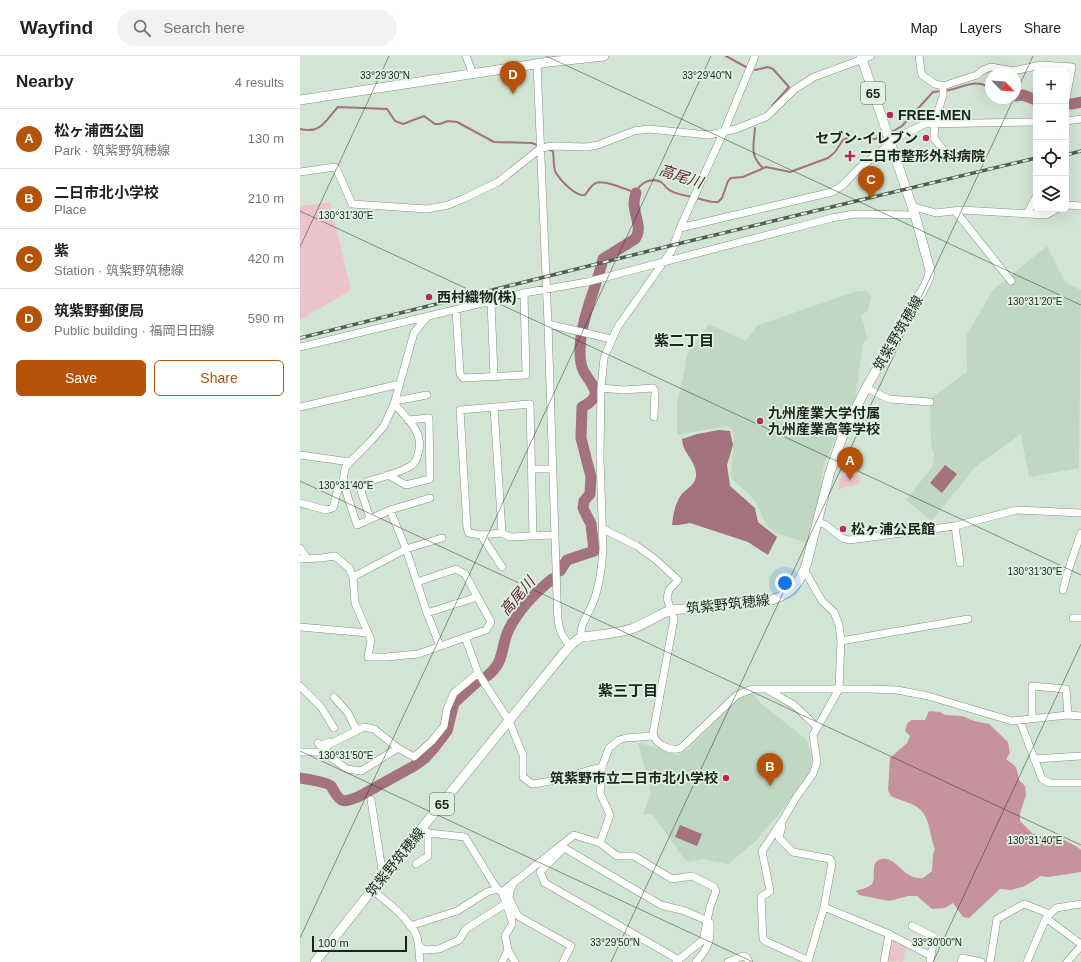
<!DOCTYPE html>
<html lang="en">
<head>
<meta charset="utf-8">
<style>
	:root { --surface:#fff; --page:#f2f2f2; --text:#222; --muted:#767676; --line:#e0e0e0; --accent:#b45309 }
	body { margin:0; font-family:Helvetica,"Noto Sans JP",sans-serif; background:var(--page); color:var(--text) }
	.controls { position:absolute; right:12px; top:12px; display:grid; overflow:hidden; border-radius:6px; box-shadow:0 4px 16px #0002 }
	.controls button { width:36px; height:36px; display:grid; place-items:center; padding:0; border:0; border-bottom:1px solid var(--line); background:var(--surface); color:var(--text); font:20px sans-serif }
	.compass { position:absolute; left:685px; top:12px; width:36px; height:36px; border-radius:50%; background:var(--surface); box-shadow:0 4px 16px #0002; rotate:115deg }
	.scale { position:absolute; left:12px; bottom:10px; width:95px; box-sizing:border-box; padding-left:4px; border:2px solid #1d241e; border-top:0; font-size:11px; line-height:14px; white-space:nowrap; color:#1d241e; -webkit-text-stroke:3px #dff2e2; paint-order:stroke }
	.you { position:absolute; left:485px; top:527px; width:14px; height:14px; margin:-10px; border:3px solid #fff; border-radius:50%; background:#1a73e8; box-shadow:0 0 0 6px #1a73e833 }
	.badge { display:grid; place-items:center; width:26px; height:26px; border-radius:50%; background:var(--accent); color:#fff; font-size:13px; font-weight:700 }
	.pin { position:absolute; translate:-50% -33px; filter:drop-shadow(0 1px 2px #0008) }
	.pin::after { content:''; position:absolute; top:21px; width:14px; height:12px; background:inherit; clip-path:polygon(0 0,100% 0,50% 100%) }
	.list { margin:0; padding:0; list-style:none }
	h2 { display:flex; justify-content:space-between; align-items:center; height:52px; margin:0; padding:0 16px; font-size:17px }
	h2 small { font-size:13px; font-weight:400; color:var(--muted) }
	.list li { display:grid; grid-template-columns:26px 1fr auto; gap:12px; align-items:center; box-sizing:border-box; height:60px; padding:0 16px; border-top:1px solid var(--line) }
	.list b { display:block; font-size:15px; white-space:nowrap }
	.list p { margin:0; font-size:13px; white-space:nowrap; color:var(--muted) }
	.list em { font-size:13px; font-style:normal; color:var(--muted) }
	.actions { display:flex; gap:8px; padding:12px 16px }
	.actions a { flex:1; padding:9px 0; border:1px solid var(--accent); border-radius:6px; text-align:center; font-size:14px; color:var(--accent) }
	.actions .main { background:var(--accent); color:#fff }
	.icon { flex:none; width:22px; height:22px; fill:none; stroke:currentColor; stroke-width:2; stroke-linecap:round; stroke-linejoin:round }
	.map { position:relative; flex:none; width:781px; height:906px; overflow:hidden }
	header { display:flex; align-items:center; gap:24px; box-sizing:border-box; height:56px; padding:0 20px; background:var(--surface); border-bottom:1px solid var(--line) }
	header strong { font-size:19px }
	nav { display:flex; gap:22px; margin-inline-start:auto; font-size:14px }
	.search { width:280px; height:36px; background:var(--page); display:flex; align-items:center; gap:10px; box-sizing:border-box; padding:0 14px; border-radius:22px; color:var(--muted); font-size:15px }
	main { display:flex }
	aside { flex:1; background:var(--surface) }
	.map>svg:first-child { display:block }
	.built { fill:#c0d8c2 }
	.green { fill:#ebc3cb }
	.forest { fill:#c6929e }
	.water { fill:#a4727e }
	.lines { fill:none; stroke-linecap:round; stroke-linejoin:round }
	.stream { stroke:#a4727e; stroke-width:2 }
	.river { stroke:#a4727e; stroke-width:11 }
	.minor-casing { stroke:#809182; stroke-width:8 }
	.major-casing { stroke:#809182; stroke-width:10 }
	.minor { stroke:#fff; stroke-width:7 }
	.major { stroke:#fff; stroke-width:9 }
	.rail-casing { stroke:#535d54; stroke-width:3.5 }
	.rail { stroke:#dff2e2; stroke-width:2; stroke-dasharray:6; stroke-linecap:butt }
	.ticks { fill:none; stroke:#1d241e; stroke-width:1; stroke-opacity:0.45 }
	.poi-dot { fill:#b7295d; stroke:#dff2e2; stroke-width:1.5 }
	.labels { text-anchor:middle; dominant-baseline:central; stroke-width:3.5; stroke-linejoin:round; paint-order:stroke }
	.shield { fill:#dff2e2; stroke:#576259; stroke-width:1 }
	.shield-label { font-size:13px; font-weight:bold; fill:#1d241e }
	.poi-label { font-size:14px; font-weight:bold; fill:#1d241e; stroke:#dff2e2; text-anchor:start }
	.street-label { font-size:14px; fill:#1d241e; stroke:#dff2e2 }
	.water-label { font-size:15px; font-style:italic; fill:#622235; stroke:#dff2e2 }
	.neighbourhood-label { font-size:15px; font-weight:bold; fill:#1d241e; stroke:#dff2e2 }
	.ticks-label { font-size:10px; text-anchor:middle; fill:#1d241e; stroke:#dff2e2; stroke-width:3.5; stroke-linejoin:round; paint-order:stroke }
</style>
</head>
<body>
<header>
<strong>Wayfind</strong>
<div class="search"><svg class="icon" aria-label="search" viewBox="0 0 24 24"><circle cx="10" cy="10" r="6"/><path d="M15 15l6 6"/></svg>Search here</div>
<nav><a>Map</a><a>Layers</a><a>Share</a></nav>
</header>
<main>
<aside>
<h2>Nearby<small>4 results</small></h2>
<ul class="list">
<li><span class="badge">A</span><div><b>松ヶ浦西公園</b><p>Park · 筑紫野筑穂線</p></div><em>130 m</em></li>
<li><span class="badge">B</span><div><b>二日市北小学校</b><p>Place</p></div><em>210 m</em></li>
<li><span class="badge">C</span><div><b>紫</b><p>Station · 筑紫野筑穂線</p></div><em>420 m</em></li>
<li><span class="badge">D</span><div><b>筑紫野郵便局</b><p>Public building · 福岡日田線</p></div><em>590 m</em></li>
</ul>
<div class="actions"><a class="main">Save</a><a>Share</a></div>
</aside>
<div class="map">
<svg width="781" height="906" viewBox="0 0 781 906">
	<rect width="100%" height="100%" fill="#d2e5d4"/>
	<!-- built -->
	<path class="built" d="M 747,190 L 765,226 L 781,234 L 779,412 L 729,421 L 721,378 L 675,411 L 632,465 L 606,444 L 632,411 L 634,399 L 631,389 L 630,343 L 667,316 L 666,280 L 693,234 Z
		M 557,235 L 566,235 L 571,239 L 568,255 L 561,259 L 568,283 L 563,287 L 555,344 L 546,360 L 524,408 L 519,443 L 508,487 L 479,478 L 468,471 L 453,442 L 434,425 L 431,419 L 434,376 L 428,370 L 377,379 L 377,345 L 383,322 L 387,299 L 409,268 L 446,285 L 458,269 Z
		M 454,637 L 460,647 L 506,683 L 512,700 L 510,716 L 481,755 L 456,785 L 428,808 L 402,803 L 388,806 L 382,800 L 352,758 L 343,758 L 351,738 L 338,686 L 377,699 L 387,694 L 439,642 Z"/>
	<!-- green -->
	<path class="green" d="M 30,146 L 51,234 L 0,264 L 0,150 Z
		M 541,419 L 560,420 L 559,428 L 538,433 Z
		M 566,469 L 567,477 L 566,480 L 556,481 L 553,480 L 552,470 Z
		M 596,884 L 606,891 L 603,906 L 587,905 L 591,885 Z"/>
	<!-- forest -->
	<path class="forest" d="M 629,655 L 640,656 L 645,659 L 662,660 L 674,665 L 689,668 L 708,686 L 710,697 L 706,703 L 715,710 L 717,714 L 719,724 L 725,730 L 726,739 L 720,757 L 720,765 L 733,778 L 744,779 L 749,783 L 759,781 C 766,786 776,789 781,794 L 781,816 L 748,821 L 741,820 L 725,830 L 711,834 L 700,833 L 669,862 L 663,861 L 653,847 L 645,852 L 632,853 L 617,840 L 608,840 L 589,845 L 559,839 L 556,835 C 561,833 567,832 571,829 C 578,823 568,805 582,803 C 594,801 601,816 611,820 C 614,822 619,822 623,822 L 632,815 L 633,798 L 635,793 C 629,778 631,761 617,751 C 610,746 599,744 591,740 L 588,734 L 590,702 L 607,687 L 610,680 L 605,675 L 607,668 L 611,664 L 625,664 Z"/>
	<!-- water -->
	<path class="water" d="M 419,374 L 430,375 L 433,389 L 427,409 L 430,430 L 455,452 L 458,466 L 477,481 L 468,499 L 448,486 L 390,467 L 379,469 L 372,469 C 373,459 375,448 381,439 C 386,433 396,428 396,420 C 397,405 382,397 382,383 L 397,378 Z
		M 645,409 L 657,418 L 642,437 L 630,427 Z
		M 380,769 L 402,778 L 397,790 L 375,781 Z"/>
	<g class="lines">
		<!-- stream -->
		<path class="stream" d="M 426,0 L 446,11
			M 455,14 L 468,11 L 473,13 L 489,31 L 472,50
			M 645,35 C 660,33 679,20 691,34
			M 455,72 C 454,89 449,99 463,112
			M 0,73 C 21,78 25,65 38,51 L 87,53 L 95,65 L 103,68 L 124,60 L 135,68 L 140,68 L 148,65 L 157,66 L 194,86 L 232,87 L 239,90
			M 590,77 L 602,70 L 633,36 L 641,35
			M 249,94 L 253,95 C 254,101 253,112 256,117 C 261,125 276,141 285,139 C 288,135 291,129 296,127 C 303,123 328,134 336,137 C 339,127 351,121 361,126 C 364,128 365,131 368,133 C 374,138 384,139 391,141
			M 396,142 L 412,146 L 418,146 L 422,142 L 428,125 L 431,122 L 443,121 L 466,111 L 490,116 L 528,102 L 535,96 L 543,84 L 548,82 L 575,83 L 584,79"/>
		<!-- river -->
		<path class="river" d="M 715,40 L 723,39 L 736,44
			M 766,47 L 772,48 L 781,46
			M 260,515 L 267,504 L 294,495 L 291,468 L 283,452 L 284,445 L 290,438 L 291,421 L 281,382 L 282,351 C 304,340 294,332 284,316 C 281,311 280,301 280,295 C 280,264 296,233 303,203 L 335,183 C 343,172 334,160 334,147 C 334,144 335,140 336,137
			M 187,620 C 206,605 200,591 209,573 C 219,553 236,536 252,523
			M 0,722 C 6,723 27,726 31,730 C 32,731 33,734 34,735 C 41,748 45,746 58,741 L 114,710 L 125,702 L 134,692 L 147,675 L 154,647 L 177,626"/>
		<!-- minor casing -->
		<g class="minor-casing">
			<path id="minor" d="M 166,0 L 173,18
				M 619,0 L 621,15 L 622,19 L 635,28 L 643,30 L 677,19 L 683,14 L 691,11 L 713,15 L 741,9 L 772,11 L 766,43
				M 237,8 L 248,268 L 257,542 C 258,563 256,574 270,590
				M 643,30 L 643,40 L 635,64 L 634,82 L 644,95 L 646,103
				M 766,65 L 781,63
				M 0,116 L 35,111 L 37,114 L 52,148 L 127,153 L 148,149 L 165,142 L 198,126 L 241,92 L 252,90 L 286,91 L 298,89 L 334,75 L 348,73 L 409,79 L 436,73 L 466,61 L 495,33 L 514,21 L 571,0
				M 766,149 L 781,150
				M 611,150 L 636,157 L 661,154 L 746,159 L 757,153
				M 656,156 L 711,225
				M 727,158 L 736,141
				M 380,172 L 532,136 L 543,129 L 557,114 L 600,80 L 625,68 L 736,66
				M 191,246 L 194,320
				M 156,254 L 160,318 L 163,322 L 226,319 L 224,237
				M 127,261 L 114,277 L 94,348 L 84,370 L 70,386 L 50,406 L 45,412 L 43,426 L 57,469 L 90,454 L 130,442
				M 248,268 L 311,283
				M 0,291 L 224,237 L 287,226 L 532,162 L 554,158 L 615,159
				M 301,332 L 323,334 L 353,332 L 355,335 L 354,361
				M 566,332 L 589,343 L 630,346
				M 95,345 L 127,339
				M 0,351 L 100,328
				M 194,351 L 202,477
				M 0,399 L 50,406
				M 231,413 L 252,413
				M 88,419 L 106,429 L 130,423 L 129,362 L 108,364
				M 0,447 L 26,454 L 33,452 L 38,433 L 43,426
				M 90,454 L 106,493 L 127,557 L 140,590
				M 70,462 L 61,435 L 66,426 C 79,422 101,417 112,409 C 115,407 117,402 118,398 C 125,377 107,362 94,348
				M 518,466 L 526,469 L 542,482 L 549,484 L 655,470 L 716,454 L 781,457
				M 655,470 L 660,507
				M 303,473 L 337,490 L 355,503 L 378,524 L 369,534 L 367,542 L 374,563 L 353,677 C 355,689 371,696 381,692 L 437,639 L 452,633 L 570,633 L 597,634 L 628,640 L 712,665 L 768,659 L 781,660
				M 181,479 L 202,511
				M 233,480 L 230,348 L 160,354 L 167,472 L 169,477 L 181,479 L 202,477 L 210,481 L 254,479
				M 0,492 L 7,502
				M 0,503 L 21,502 L 35,500 L 49,512 L 53,521 L 55,547 L 71,584 L 68,601 L 86,601 L 118,598 L 186,574 L 191,566 L 165,518 L 156,513 L 117,526
				M 505,515 L 522,545 L 534,556 L 539,569 L 541,585 L 539,633 L 513,679 L 517,706 L 513,718 L 497,740 L 484,762 L 462,795 L 470,835 L 461,841 L 463,883 L 465,885 L 507,904
				M 53,521 L 106,493 L 142,482
				M 763,534 L 769,512 L 781,477
				M 127,557 L 177,541
				M 773,562 L 781,562
				M 0,571 L 68,577
				M 165,581 L 178,617 L 209,665 L 223,699 L 223,721 L 232,728 C 255,726 278,717 302,711
				M 281,581 C 279,569 290,556 294,544 C 300,528 302,509 303,492 L 300,402 L 301,332 L 304,302 L 317,272 L 372,194 L 380,172 L 424,75 L 455,0
				M 541,585 L 668,563
				M 0,630 L 21,651 L 34,672
				M 468,634 L 494,649 L 517,671
				M 34,641 L 48,657 L 57,675
				M 732,663 L 732,630 L 766,633 L 768,659
				M 720,665 L 742,723 L 750,727 L 781,727
				M 18,687 L 20,689 L 31,686
				M 0,696 L 23,696 L 47,713 L 61,715 L 98,692
				M 23,696 L 28,689 L 64,671 L 74,673 L 98,692 L 114,701 L 132,685 L 144,670 L 147,653 L 154,637 L 178,617
				M 734,703 L 781,700
				M 71,744 L 83,820
				M 482,770 L 479,782 L 493,796 L 530,803 L 532,807 L 524,851 L 508,906
				M 122,772 L 128,777 L 165,781 L 197,833 L 202,836 L 212,865 L 212,868 L 205,880 L 208,894 L 215,906
				M 300,787 L 310,759 L 300,737 L 302,721 L 302,711 L 309,692 L 319,684 L 326,682 L 353,680
				M 261,790 L 361,849 L 385,855 L 408,865
				M 264,792 L 240,816 L 245,827 L 379,904
				M 116,808 L 128,800 L 128,777
				M 213,828 L 210,835 L 209,842 L 218,860 L 271,890 L 263,906
				M 72,834 C 86,845 111,864 117,881 C 119,889 119,898 120,906
				M 202,836 L 274,779 L 300,787 L 317,800 L 334,800 L 372,823 L 392,820 L 414,831 L 416,835 L 410,851 L 403,884 L 376,906
				M 524,851 L 589,878 L 631,900
				M 746,862 L 781,888
				M 110,870 L 157,855 L 187,836 L 197,833
				M 612,870 L 634,881 L 630,906
				M 119,890 L 125,894 L 139,893 L 159,884 L 166,873 L 205,848
				M 202,906 L 208,894
				M 396,906 C 408,892 411,886 410,867
				M 428,906 L 443,900 L 447,902 L 449,906
				M 584,906 L 589,878
				M 661,906 L 662,902 L 681,906
				M 690,906 L 697,863 L 724,848 L 750,858
				M 727,906 L 746,862 L 756,852 L 781,848
				M 767,906 L 781,890"/>
		</g>
		<!-- major casing -->
		<g class="major-casing">
			<path id="major" d="M 0,44 L 249,6 L 304,0
				M 15,906 L 83,820 L 263,598 L 273,587 L 281,581 C 298,579 315,578 331,573 C 346,568 357,559 371,554 L 465,546 C 489,540 500,529 507,506 L 530,416 L 544,376 L 566,332 L 625,230 L 629,221 L 630,214 L 615,159 L 561,0"/>
		</g>
		<!-- minor -->
		<use href="#minor" class="minor"/>
		<!-- major -->
		<use href="#major" class="major"/>
		<!-- rail casing -->
		<g class="rail-casing">
			<path id="rail" d="M 766,99 L 781,95
				M 0,282 L 373,189 L 736,102"/>
		</g>
		<!-- rail -->
		<use href="#rail" class="rail"/>
	</g>
	<!-- ticks -->
	<path class="ticks" d="M 246,0 L 781,249M 715,39 L 733,0M 0,155 L 781,519M 0,191 L 89,0M 0,425 L 781,789M 0,695 L 453,906M 0,882 L 411,0M 311,906 L 714,42M 633,906 L 781,588"/>
	<!-- markers -->
	<g class="poi-dot">
		<circle cx="590" cy="59" r="4"/>
		<circle cx="626" cy="82" r="4"/>
		<path d="M548 94h4v4h4v4h-4v4h-4v-4h-4v-4h4z"/>
		<circle cx="129" cy="241" r="4"/>
		<circle cx="460" cy="365" r="4"/>
		<circle cx="543" cy="473" r="4"/>
		<circle cx="426" cy="722" r="4"/>
	</g>
	<g class="labels">
		<!-- shield labels -->
		<g class="shield">
			<rect x="561" y="26" width="24" height="22" rx="3"/>
			<rect x="130" y="737" width="24" height="22" rx="3"/>
		</g>
		<g class="shield-label">
			<text x="573" y="37">65</text>
			<text x="142" y="748">65</text>
		</g>
		<!-- poi labels -->
		<g class="poi-label">
			<text x="598" y="59">FREE-MEN</text>
			<text x="618" y="82" text-anchor="end">セブン-イレブン</text>
			<text x="559" y="100">二日市整形外科病院</text>
			<text x="137" y="241">西村織物(株)</text>
			<text x="468" y="357">九州産業大学付属<tspan x="468" dy="16">九州産業高等学校</tspan></text>
			<text x="551" y="473">松ヶ浦公民館</text>
			<text x="418" y="722" text-anchor="end">筑紫野市立二日市北小学校</text>
		</g>
		<!-- street labels -->
		<g class="street-label">
			<text transform="translate(598 277) rotate(-60)">筑紫野筑穂線</text>
			<text transform="translate(428 548) rotate(-6)">筑紫野筑穂線</text>
			<text transform="translate(95 806) rotate(-51)">筑紫野筑穂線</text>
		</g>
		<!-- water labels -->
		<g class="water-label">
			<text transform="translate(381 120) rotate(18)">高尾川</text>
			<text transform="translate(217 540) rotate(-50)">高尾川</text>
		</g>
		<!-- neighbourhood labels -->
		<g class="neighbourhood-label">
			<text x="384" y="284">紫二丁目</text>
			<text x="328" y="634">紫三丁目</text>
		</g>
	</g>
	<g class="ticks-label">
		<text x="85" y="23">33°29'30"N</text>
		<text x="407" y="23">33°29'40"N</text>
		<text x="46" y="163">130°31'30"E</text>
		<text x="735" y="249">130°31'20"E</text>
		<text x="46" y="433">130°31'40"E</text>
		<text x="735" y="519">130°31'30"E</text>
		<text x="46" y="703">130°31'50"E</text>
		<text x="735" y="788">130°31'40"E</text>
		<text x="315" y="890">33°29'50"N</text>
		<text x="637" y="890">33°30'00"N</text>
	</g>
</svg>
<div class="controls">
<button>+</button>
<button>−</button>
<button><svg class="icon" aria-label="locate" viewBox="0 0 24 24"><circle cx="12" cy="12" r="6"/><path d="M12 2v4M12 18v4M2 12h4M18 12h4"/></svg></button>
<button><svg class="icon" aria-label="layers" viewBox="0 0 24 24"><path d="M12 4l9 5-9 5-9-5zM3 14l9 5 9-5"/></svg></button>
</div>
<svg class="compass" viewBox="-18 -18 36 36"><path d="M0-13l5 13h-10z" fill="#e53935"/><path d="M0 13l5-13h-10z" fill="#767676"/></svg>
<div class="scale">100 m</div>
<div class="you"></div>
<div class="pin badge" style="left:550px;top:424px">A</div>
<div class="pin badge" style="left:470px;top:730px">B</div>
<div class="pin badge" style="left:571px;top:143px">C</div>
<div class="pin badge" style="left:213px;top:38px">D</div>
</div>
</main>
</body>
</html>
